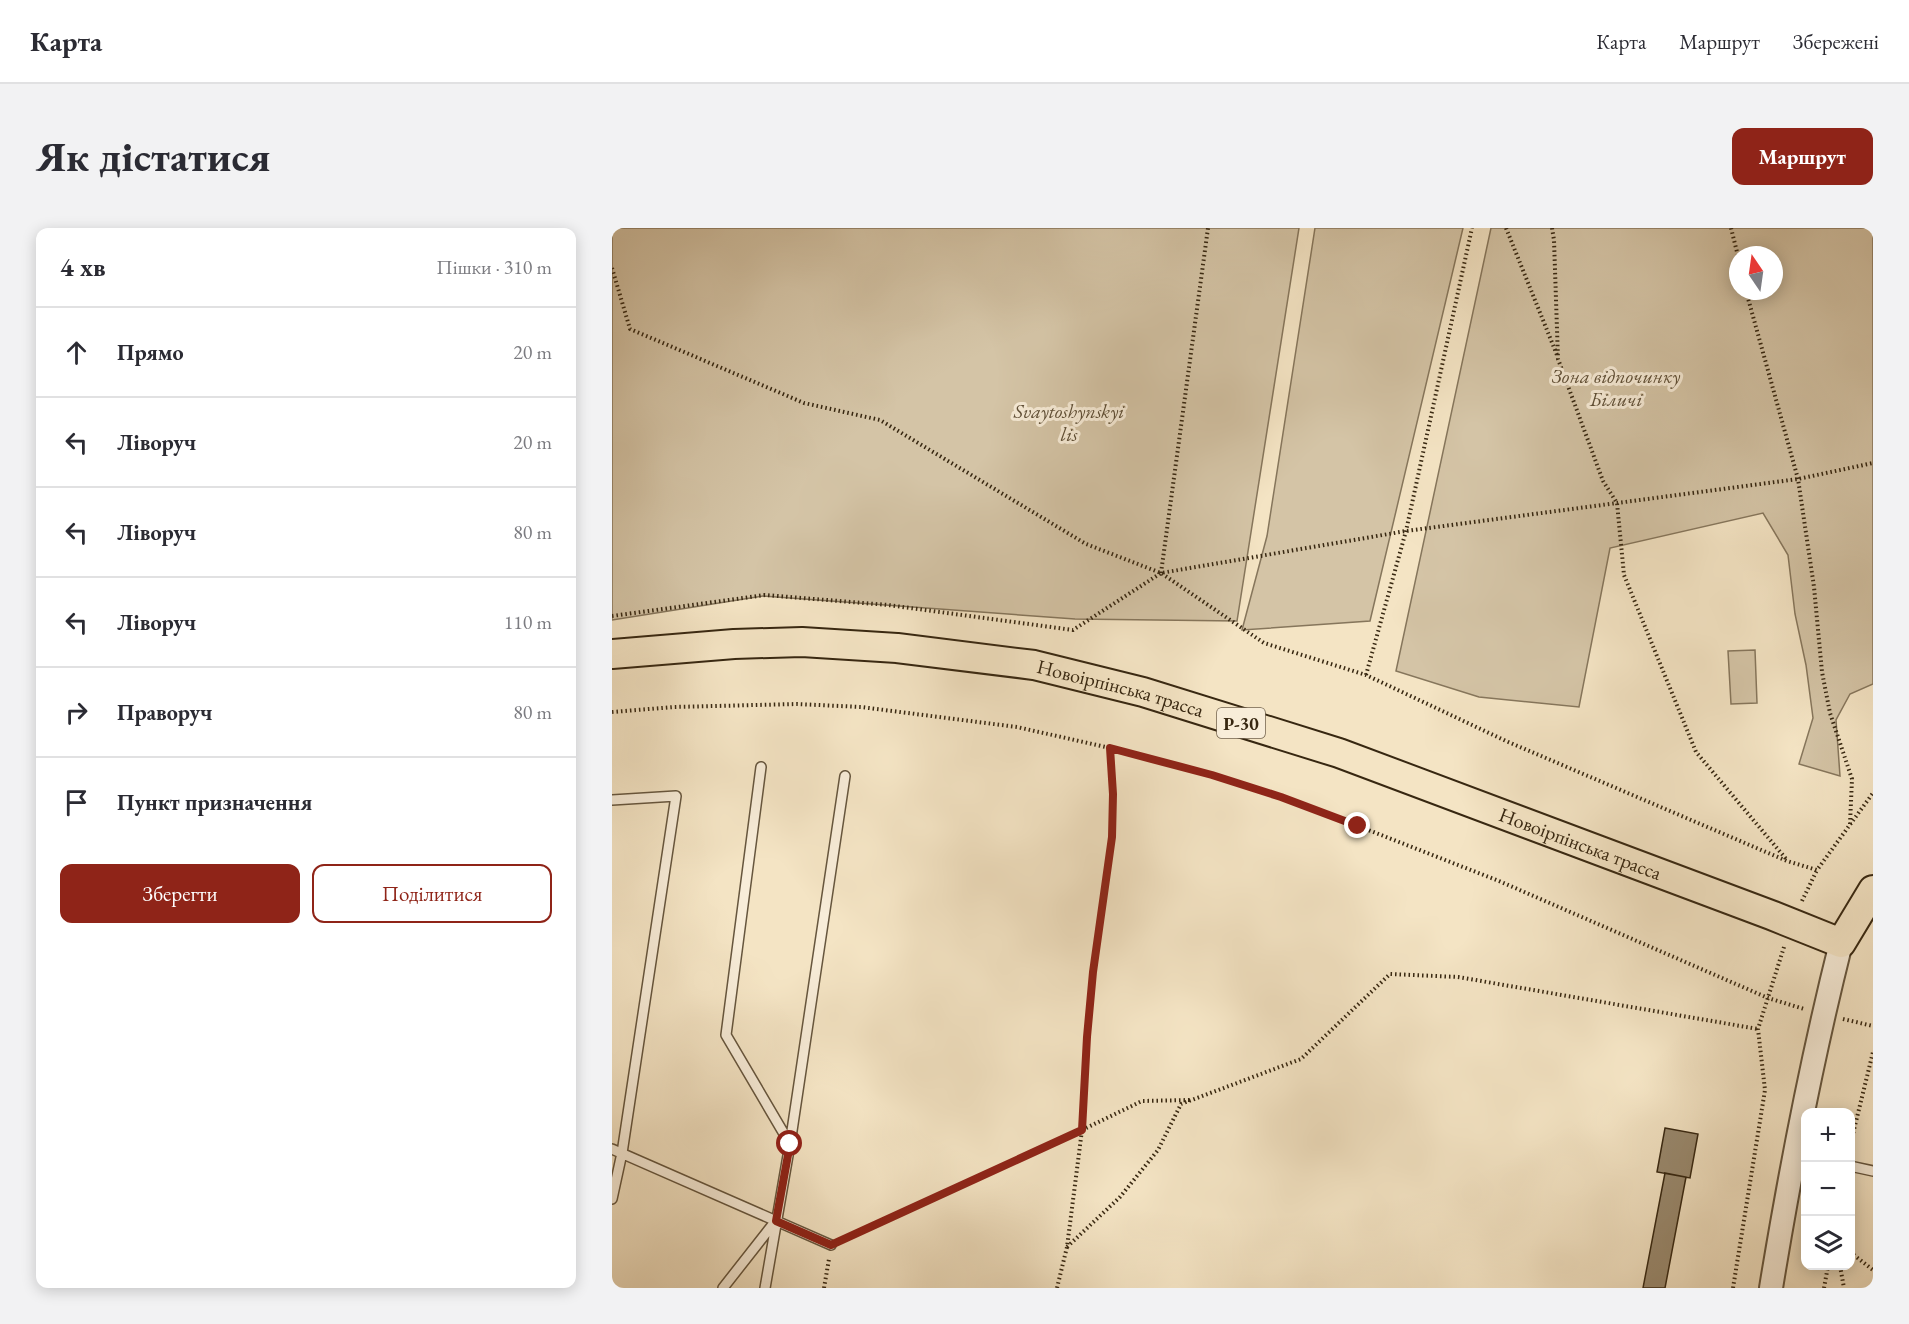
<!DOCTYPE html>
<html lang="uk">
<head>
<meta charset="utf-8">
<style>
	:root { --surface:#fff; --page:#f2f2f3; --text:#2b2b33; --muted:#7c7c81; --line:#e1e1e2; --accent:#8f2418 }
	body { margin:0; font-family:"EB Garamond",serif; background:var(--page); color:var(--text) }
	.controls { position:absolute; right:18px; bottom:18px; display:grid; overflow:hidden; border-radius:12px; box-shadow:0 3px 15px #0003 }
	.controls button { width:54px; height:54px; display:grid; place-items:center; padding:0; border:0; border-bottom:2px solid var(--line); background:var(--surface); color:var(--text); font:30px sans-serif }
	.compass { position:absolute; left:1117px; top:18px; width:54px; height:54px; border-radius:50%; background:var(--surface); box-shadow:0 3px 15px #0003; rotate:347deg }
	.stop { position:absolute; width:18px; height:18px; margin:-14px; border:4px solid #8f2418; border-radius:50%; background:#fff }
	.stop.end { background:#8f2418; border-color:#fff; box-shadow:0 2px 6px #0008 }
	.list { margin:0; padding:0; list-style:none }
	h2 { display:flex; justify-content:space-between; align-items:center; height:78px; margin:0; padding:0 24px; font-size:26px }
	h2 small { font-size:20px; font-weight:400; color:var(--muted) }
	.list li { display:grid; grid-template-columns:39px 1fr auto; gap:18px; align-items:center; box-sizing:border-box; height:90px; padding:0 24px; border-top:2px solid var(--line) }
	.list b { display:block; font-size:22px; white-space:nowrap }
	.list em { font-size:20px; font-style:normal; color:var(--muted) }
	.actions { display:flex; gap:12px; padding:18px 24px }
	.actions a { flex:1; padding:14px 0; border:2px solid var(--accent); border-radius:12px; text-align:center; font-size:21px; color:var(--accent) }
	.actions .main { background:var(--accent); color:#fff }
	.icon { flex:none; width:33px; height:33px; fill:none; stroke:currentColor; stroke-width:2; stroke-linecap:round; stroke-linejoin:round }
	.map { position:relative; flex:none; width:1261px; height:1060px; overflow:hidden; border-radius:12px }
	header { display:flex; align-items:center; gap:36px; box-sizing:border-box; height:84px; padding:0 30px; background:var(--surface); border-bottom:2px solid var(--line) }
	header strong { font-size:28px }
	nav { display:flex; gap:33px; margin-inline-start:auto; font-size:21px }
	.intro { display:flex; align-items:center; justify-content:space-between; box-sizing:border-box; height:144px; padding:0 36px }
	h1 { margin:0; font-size:42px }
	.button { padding:15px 27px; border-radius:12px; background:var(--accent); color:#fff; font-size:21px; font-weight:700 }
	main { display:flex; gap:36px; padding:0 36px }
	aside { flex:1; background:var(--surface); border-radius:12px; box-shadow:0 3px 15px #0003 }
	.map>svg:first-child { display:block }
	.green { fill:#d4c4a6; stroke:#86765c; stroke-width:1.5; fill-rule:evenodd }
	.building { fill:#99896e; stroke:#372711; stroke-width:1.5 }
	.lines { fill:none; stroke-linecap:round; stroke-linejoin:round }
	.service-casing { stroke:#66563e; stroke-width:12 }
	.tertiary-casing { stroke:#66563e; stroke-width:26 }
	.primary-casing { stroke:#372711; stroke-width:32 }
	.path { stroke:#372711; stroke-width:4; stroke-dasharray:1.5 3; stroke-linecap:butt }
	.service { stroke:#f8edd9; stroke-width:9 }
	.tertiary { stroke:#f8edd9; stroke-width:22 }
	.primary { stroke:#f4e4c4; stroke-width:28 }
	.route { stroke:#8f2418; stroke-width:8 }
	.labels { text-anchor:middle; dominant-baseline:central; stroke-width:6; stroke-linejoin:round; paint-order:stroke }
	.shield { fill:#f8edd9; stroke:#71624d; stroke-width:1.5 }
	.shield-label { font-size:18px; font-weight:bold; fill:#372711 }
	.park-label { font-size:20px; font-style:italic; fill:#5e4e36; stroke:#f8edd9 }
	.street-label { font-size:20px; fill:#372711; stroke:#f8edd9 }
</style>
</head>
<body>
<header>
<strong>Карта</strong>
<nav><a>Карта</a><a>Маршрут</a><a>Збережені</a></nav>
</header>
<div class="intro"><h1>Як дістатися</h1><a class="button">Маршрут</a></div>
<main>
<aside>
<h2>4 хв<small>Пішки · 310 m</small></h2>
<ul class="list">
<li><svg class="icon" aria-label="ahead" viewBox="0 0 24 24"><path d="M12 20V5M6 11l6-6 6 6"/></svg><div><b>Прямо</b></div><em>20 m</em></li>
<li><svg class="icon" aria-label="left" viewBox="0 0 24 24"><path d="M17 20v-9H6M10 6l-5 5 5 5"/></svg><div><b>Ліворуч</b></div><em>20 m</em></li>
<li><svg class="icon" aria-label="left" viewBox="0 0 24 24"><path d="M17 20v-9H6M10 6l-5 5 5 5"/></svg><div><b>Ліворуч</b></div><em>80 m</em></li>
<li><svg class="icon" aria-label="left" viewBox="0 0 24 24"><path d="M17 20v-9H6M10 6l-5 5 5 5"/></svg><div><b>Ліворуч</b></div><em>110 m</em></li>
<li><svg class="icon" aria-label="right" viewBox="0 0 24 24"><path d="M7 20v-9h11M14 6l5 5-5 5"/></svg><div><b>Праворуч</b></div><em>80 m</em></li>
<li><svg class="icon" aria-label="arrive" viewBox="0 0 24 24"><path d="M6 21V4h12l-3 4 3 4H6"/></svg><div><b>Пункт призначення</b></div></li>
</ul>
<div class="actions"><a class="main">Зберегти</a><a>Поділитися</a></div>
</aside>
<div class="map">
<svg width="1261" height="1060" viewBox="0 0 1261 1060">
	<rect width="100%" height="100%" fill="#f4e4c4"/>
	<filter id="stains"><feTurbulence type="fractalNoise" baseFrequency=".00333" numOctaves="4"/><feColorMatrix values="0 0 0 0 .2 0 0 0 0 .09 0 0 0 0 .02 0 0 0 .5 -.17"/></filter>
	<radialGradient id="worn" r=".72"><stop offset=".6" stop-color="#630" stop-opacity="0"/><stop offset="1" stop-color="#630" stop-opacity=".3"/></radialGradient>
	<!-- green -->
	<path class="green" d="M 0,0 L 687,0 L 625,393 L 463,391 L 151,368 L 0,392 Z
		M 703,0 L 851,0 L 758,393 L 630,402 L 655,308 Z
		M 879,0 L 1261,0 L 1261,456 L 1238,466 L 1224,492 L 1228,548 L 1187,536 L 1201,490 L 1194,437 L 1183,386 L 1176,327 L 1151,285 L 998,320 L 967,479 L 867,469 L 784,443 ZM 1126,27 L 1162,27 L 1162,63 L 1126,63 Z
		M 1143,422 L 1145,475 L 1119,476 L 1116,423 Z"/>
	<!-- building -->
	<path class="building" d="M 1053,900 L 1086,906 L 1078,950 L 1045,944 Z
		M 1053,945 L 1074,949 L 1053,1060 L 1031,1060 Z"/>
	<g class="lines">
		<!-- service casing -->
		<g class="service-casing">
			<path id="service" d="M 149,539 L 114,807 L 178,916
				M 0,572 L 64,568 L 10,925 L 0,971
				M 0,921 L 219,1017
				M 1238,938 L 1261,943
				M 111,1060 L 162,995
				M 153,1060 L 178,916 L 233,548"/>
		</g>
		<!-- tertiary casing -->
		<g class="tertiary-casing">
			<path id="tertiary" d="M 1159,1060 C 1178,944 1200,830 1229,715"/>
		</g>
		<!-- primary casing -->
		<g class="primary-casing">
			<g id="primary">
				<path id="s1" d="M 0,426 L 122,416 L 190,414 L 285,420 L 422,437 L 531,464 L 727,525 L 1159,687 L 1229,715 L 1261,662"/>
			</g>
		</g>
		<!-- path -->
		<path class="path" d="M 894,0 L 945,127
			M 940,0 L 942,12 L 946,131 L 991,253 L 1005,275 L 1012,347 L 1084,524 L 1175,632
			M 1119,0 L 1126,28
			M 0,40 L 18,101 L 192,175 L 268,192 L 474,316 L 549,345 L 652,415 L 754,447 L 894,513 L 1175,633 L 1205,642 L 1261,565
			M 1134,63 L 1186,251 L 1202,359 L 1210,444 L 1218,485 L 1240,551 L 1238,596
			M 549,345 L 596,0
			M 0,388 L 153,367 L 276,377 L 461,402 L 549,345 L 794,303 L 1186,251 L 1261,235
			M 754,447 L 794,303 L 860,0
			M 0,484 L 62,479 L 185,476 L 249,479 L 405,499 L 498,520 L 601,547 L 669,569 L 746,598 L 887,653 L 1156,770 L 1192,781
			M 1190,673 L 1205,642
			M 1231,791 L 1261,798
			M 1238,918 L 1261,824
			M 233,1011 L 470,902 L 530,873 L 579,872
			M 455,1019 L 508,969 L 546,922 L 569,876 L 689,831 L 778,746 L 846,749 L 1146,801
			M 1238,1024 L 1261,1042
			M 1228,1038 L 1232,1060
			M 212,1060 L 217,1031
			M 445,1060 L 455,1019 L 470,902 L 475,809 L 481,744 L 500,609 L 501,566 L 498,520
			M 1121,1060 L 1153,862 L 1146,801 L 1172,719
			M 1212,1060 L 1216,1038"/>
		<!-- service -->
		<use href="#service" class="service"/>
		<!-- tertiary -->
		<use href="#tertiary" class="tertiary"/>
		<!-- primary -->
		<use href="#primary" class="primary"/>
	</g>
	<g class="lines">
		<!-- route -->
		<path class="route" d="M 178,916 L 164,993 L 219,1017 L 470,902 L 475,809 L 481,744 L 500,609 L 501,566 L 498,520 L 600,547 L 669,569 L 746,598"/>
	</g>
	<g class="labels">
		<!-- shield labels -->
		<rect class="shield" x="605" y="480" width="48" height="30" rx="4.5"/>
		<g class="shield-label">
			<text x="629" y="495">Р-30</text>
		</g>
		<!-- park labels -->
		<g class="park-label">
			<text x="1004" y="148">Зона відпочинку<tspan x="1004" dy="23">Біличі</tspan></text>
			<text x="457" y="183">Svaytoshynskyi<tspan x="457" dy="23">lis</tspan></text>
		</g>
		<!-- street labels -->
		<g class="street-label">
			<text stroke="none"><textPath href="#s1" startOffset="513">Новоірпінська трасса</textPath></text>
			<text stroke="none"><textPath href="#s1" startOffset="999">Новоірпінська трасса</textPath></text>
		</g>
	</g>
	<rect width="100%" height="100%" filter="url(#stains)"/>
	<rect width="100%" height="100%" fill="url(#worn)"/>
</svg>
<div class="controls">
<button>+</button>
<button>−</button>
<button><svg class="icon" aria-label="layers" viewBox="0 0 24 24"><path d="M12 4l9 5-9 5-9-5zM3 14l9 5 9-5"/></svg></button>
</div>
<svg class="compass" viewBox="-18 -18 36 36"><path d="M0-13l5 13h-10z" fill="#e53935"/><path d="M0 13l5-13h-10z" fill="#7c7c81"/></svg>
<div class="stop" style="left:178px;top:916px"></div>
<div class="stop end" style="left:746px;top:598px"></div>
</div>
</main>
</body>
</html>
